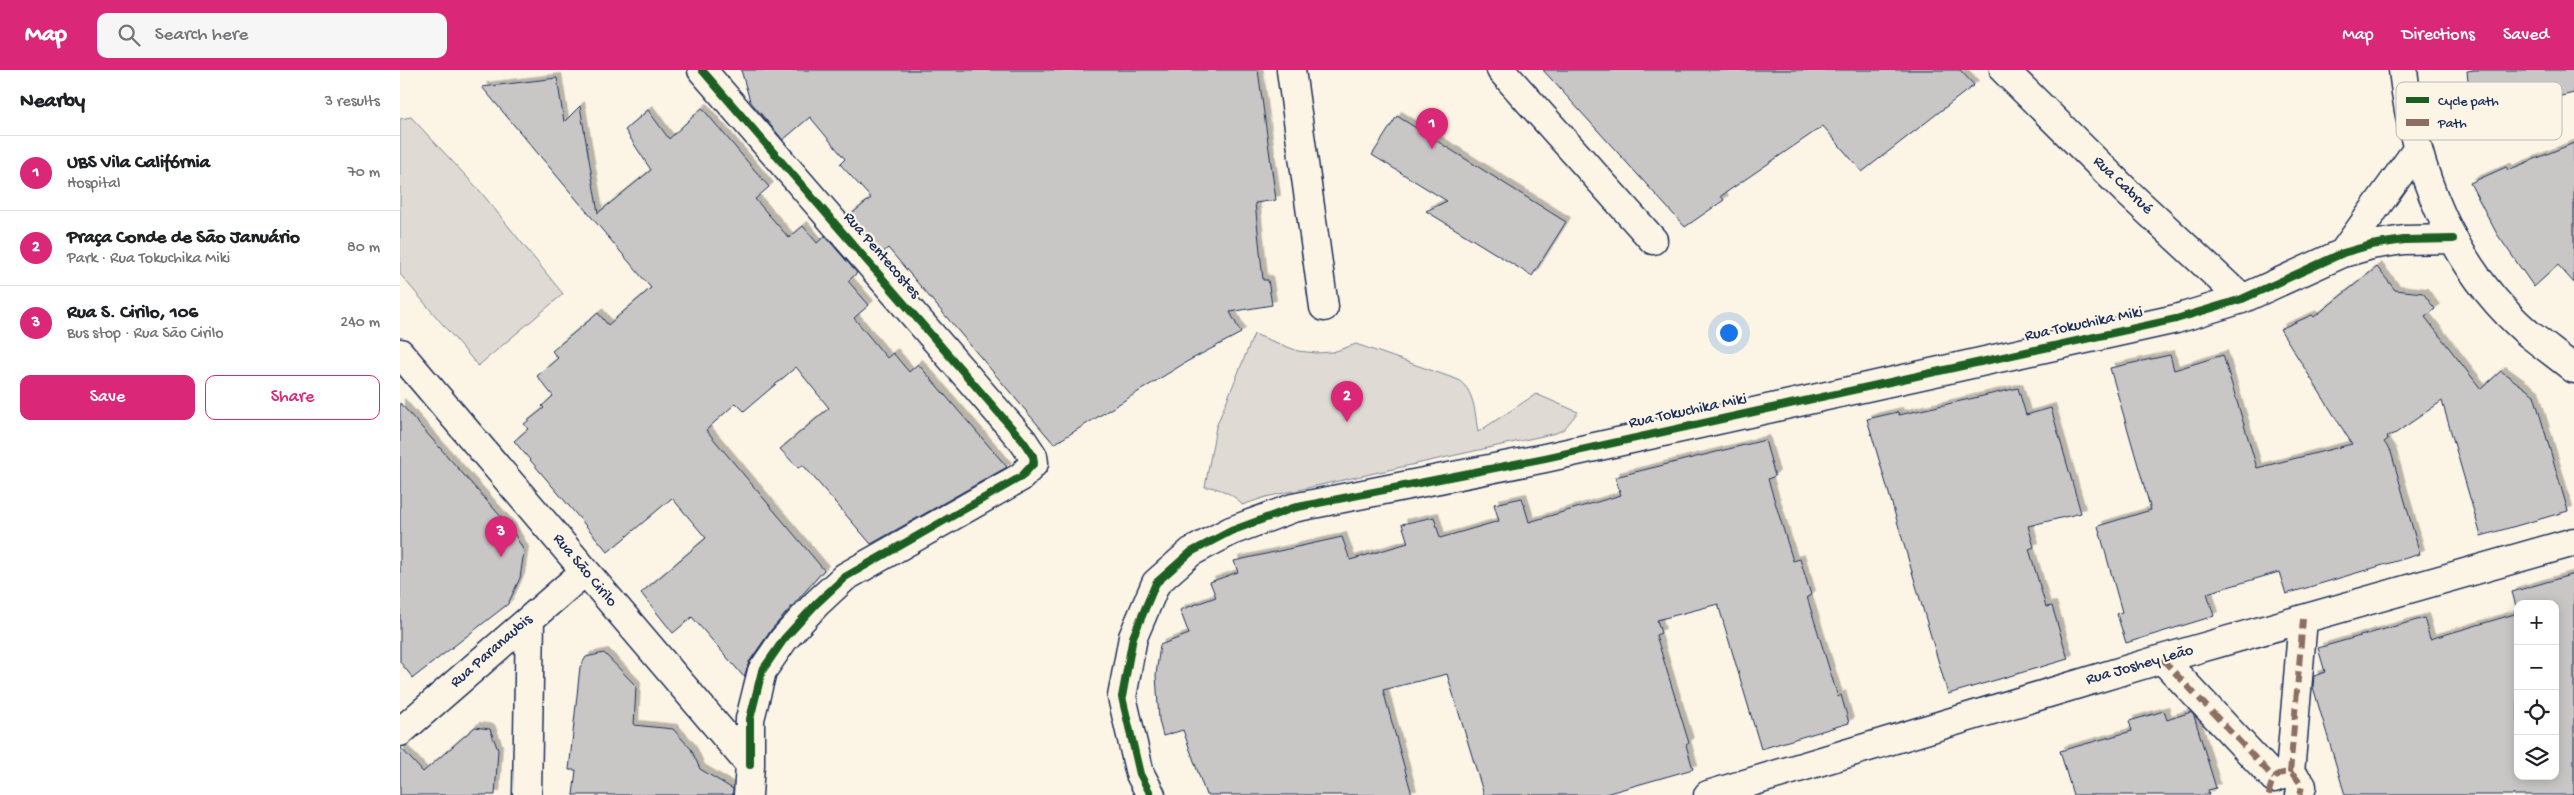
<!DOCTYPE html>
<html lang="en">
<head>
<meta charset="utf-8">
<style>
	:root { --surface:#fff; --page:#f6f6f6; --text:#202124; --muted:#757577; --line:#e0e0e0; --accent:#db2777 }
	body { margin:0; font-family:"Gochi Hand",sans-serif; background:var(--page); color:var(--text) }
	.controls { position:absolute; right:15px; bottom:15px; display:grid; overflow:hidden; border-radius:10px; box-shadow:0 2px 12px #0003 }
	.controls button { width:45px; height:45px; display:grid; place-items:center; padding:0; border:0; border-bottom:1px solid var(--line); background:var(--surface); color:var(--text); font:25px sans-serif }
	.you { position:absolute; left:1328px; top:262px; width:18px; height:18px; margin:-12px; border:4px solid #fff; border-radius:50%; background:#1a73e8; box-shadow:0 0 0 8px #1a73e833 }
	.badge { display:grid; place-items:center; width:32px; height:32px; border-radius:50%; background:var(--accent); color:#fff; font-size:16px; font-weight:700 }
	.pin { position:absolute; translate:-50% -41px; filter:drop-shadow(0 1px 2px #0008) }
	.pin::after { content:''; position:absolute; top:26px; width:18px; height:15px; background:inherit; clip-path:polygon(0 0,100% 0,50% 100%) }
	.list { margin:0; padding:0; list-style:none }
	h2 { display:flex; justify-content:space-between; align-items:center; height:65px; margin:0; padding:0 20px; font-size:21px }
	h2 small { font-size:16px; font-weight:400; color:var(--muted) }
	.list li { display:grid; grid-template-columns:32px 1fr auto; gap:15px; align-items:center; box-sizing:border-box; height:75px; padding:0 20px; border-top:1px solid var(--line) }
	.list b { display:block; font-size:19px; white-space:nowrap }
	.list p { margin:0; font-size:16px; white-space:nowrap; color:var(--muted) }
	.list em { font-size:16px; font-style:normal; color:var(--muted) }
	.actions { display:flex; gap:10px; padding:15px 20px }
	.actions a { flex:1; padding:11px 0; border:1px solid var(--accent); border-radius:10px; text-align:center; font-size:18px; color:var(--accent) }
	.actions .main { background:var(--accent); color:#fff }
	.icon { flex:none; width:28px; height:28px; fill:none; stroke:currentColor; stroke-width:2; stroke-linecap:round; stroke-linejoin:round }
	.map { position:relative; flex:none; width:2174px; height:725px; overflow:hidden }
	header { display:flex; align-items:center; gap:30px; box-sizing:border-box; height:70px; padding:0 25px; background:var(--accent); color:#fff }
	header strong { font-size:24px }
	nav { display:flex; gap:28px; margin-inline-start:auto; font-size:18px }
	.search { width:350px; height:45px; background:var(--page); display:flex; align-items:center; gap:12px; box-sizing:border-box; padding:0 18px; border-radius:10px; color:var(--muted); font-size:19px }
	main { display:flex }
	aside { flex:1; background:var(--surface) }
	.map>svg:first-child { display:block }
	.green { fill:#dfdbd4; stroke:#7d8599 }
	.building { fill:#c8c7c6; stroke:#1b2f5e; filter:url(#shadow) }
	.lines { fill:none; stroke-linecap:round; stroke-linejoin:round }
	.minor-casing { stroke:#1b2f5e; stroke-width:31 }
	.minor { stroke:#fcf5e5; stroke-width:28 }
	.quiet { stroke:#8d6e63; stroke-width:6; stroke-dasharray:12 6; stroke-linecap:butt }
	.cycleway-casing { stroke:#fcf5e5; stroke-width:11 }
	.cycleway { stroke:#1b5e20; stroke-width:8 }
	.labels { text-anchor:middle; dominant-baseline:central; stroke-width:4.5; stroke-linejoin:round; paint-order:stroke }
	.street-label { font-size:16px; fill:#1b2f5e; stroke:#fcf5e5 }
	.key { fill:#fcf5e5; stroke:#b8babc; stroke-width:1 }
	.key-label { font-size:14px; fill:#1b2f5e }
</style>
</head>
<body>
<header>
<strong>Map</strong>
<div class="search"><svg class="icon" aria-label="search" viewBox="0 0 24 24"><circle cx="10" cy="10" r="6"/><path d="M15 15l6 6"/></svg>Search here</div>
<nav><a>Map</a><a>Directions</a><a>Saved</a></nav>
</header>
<main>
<aside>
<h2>Nearby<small>3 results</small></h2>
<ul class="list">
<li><span class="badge">1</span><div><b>UBS Vila Califórnia</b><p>Hospital</p></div><em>70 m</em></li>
<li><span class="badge">2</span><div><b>Praça Conde de São Januário</b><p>Park · Rua Tokuchika Miki</p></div><em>80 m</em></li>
<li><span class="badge">3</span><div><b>Rua S. Cirilo, 106</b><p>Bus stop · Rua São Cirilo</p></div><em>240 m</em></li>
</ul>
<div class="actions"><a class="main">Save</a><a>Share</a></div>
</aside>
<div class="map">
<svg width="2174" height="725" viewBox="0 0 2174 725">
	<defs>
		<filter id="shadow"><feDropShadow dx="4.5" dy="-4.5" stdDeviation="0" flood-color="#0004"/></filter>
	</defs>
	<rect width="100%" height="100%" fill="#fcf5e5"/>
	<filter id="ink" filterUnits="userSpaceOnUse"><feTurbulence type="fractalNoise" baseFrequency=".02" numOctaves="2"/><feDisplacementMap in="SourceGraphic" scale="10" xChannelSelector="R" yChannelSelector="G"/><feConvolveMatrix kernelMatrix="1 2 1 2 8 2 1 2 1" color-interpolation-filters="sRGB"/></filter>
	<g filter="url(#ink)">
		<!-- green -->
		<path class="green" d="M 11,47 L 80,121 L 163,224 L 78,296 L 0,204 L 0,49 Z
			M 854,264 L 898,281 L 916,283 L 933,282 L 956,274 L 1056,309 C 1075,318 1075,345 1078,362 L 1136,324 L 1178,342 L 1164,359 L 1156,363 L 866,427 L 842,435 C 836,425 816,416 805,417 L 816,357 Z"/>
		<!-- building -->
		<path class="building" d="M 341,0 L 858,0 L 876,130 L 855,133 L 863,210 L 868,210 L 872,235 L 830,242 L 841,263 L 788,291 L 654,374 L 488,178 L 481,184 L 449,146 L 471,128 L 440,94 L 445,89 L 410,47 L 383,70 L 350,31 Z
			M 1143,0 L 1560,0 L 1574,15 L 1462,102 L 1423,56 L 1321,126 L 1324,130 L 1285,157 Z
			M 2074,0 L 2174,0 L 2174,23 L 2072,47 L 2067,1 Z
			M 157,8 L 164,52 L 180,36 L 198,143 L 251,100 L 225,60 L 248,40 L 269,69 L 302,38 L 369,117 L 355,129 L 389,168 L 403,156 L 417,173 L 425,166 L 457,203 L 448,211 L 469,235 L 454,248 L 487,288 L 493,283 L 509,302 L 518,294 L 607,397 L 471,474 L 403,395 L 398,398 L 380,379 L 429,338 L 396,297 L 344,341 L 336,333 L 306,360 L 424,500 L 371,560 L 349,592 L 344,607 L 292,547 L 273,563 L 241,523 L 306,468 L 272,428 L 208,482 L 114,371 L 128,359 L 124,354 L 144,338 L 142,336 L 153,326 L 137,306 L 158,288 L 152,281 L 198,243 L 208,255 L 251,218 L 82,17 Z
			M 997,46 L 1166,152 L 1132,206 L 1026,141 L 1047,131 L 972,85 Z
			M 2174,73 L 2174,213 L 2158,195 L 2134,217 L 2097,164 L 2070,113 L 2106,97 L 2108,100 Z
			M 1977,197 L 1995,220 L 2023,223 L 2035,239 L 2025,247 L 2081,319 L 2101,301 L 2134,325 L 2168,441 L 2081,466 L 2042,331 L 1996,363 L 1987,366 L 1988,369 L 1984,372 L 1991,382 L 2020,484 L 1886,524 L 1879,502 L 1807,523 L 1814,546 L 1726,573 L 1717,544 L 1722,542 L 1698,456 L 1751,440 L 1710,298 L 1770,285 L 1774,300 L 1823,285 L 1857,398 L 1952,374 L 1880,259 L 1912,245 L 1914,247 Z
			M 1618,318 L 1626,345 L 1651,338 L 1681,443 L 1628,456 L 1634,477 L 1629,479 L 1646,537 L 1652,536 L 1668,589 L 1548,624 L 1467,349 L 1498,342 L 1499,345 Z
			M 0,333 L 111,458 L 124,481 L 120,508 L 108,534 L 13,608 L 0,592 Z
			M 1365,370 L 1375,406 L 1368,409 L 1393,491 L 1400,489 L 1411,525 L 1407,527 L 1438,627 L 1441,625 L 1449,653 L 1361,679 L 1318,534 L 1257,550 L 1261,563 L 1256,565 L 1289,673 L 1286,675 L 1293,699 L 1202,725 L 1084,725 L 1047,604 L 983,620 L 1012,725 L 806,725 L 783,660 L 763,666 L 759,650 L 756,605 L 760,575 L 789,564 L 780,540 L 816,527 L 810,512 L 838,502 L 834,491 L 942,467 L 950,490 L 1008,473 L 1002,454 L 1034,447 L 1040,468 L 1099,451 L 1094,434 L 1122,428 L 1129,452 L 1221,425 L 1215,407 Z
			M 2174,504 L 2174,725 L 1945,725 L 1913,617 L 1914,606 L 1925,602 L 1918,578 L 2024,548 L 2030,569 L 2118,543 L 2118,706 L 2155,706 L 2155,534 L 2118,534 L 2118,543 L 2112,522 Z
			M 204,583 L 236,616 L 234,655 L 273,659 L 291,679 L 300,699 L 333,719 L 333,725 L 173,725 L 176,700 L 169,700 L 180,597 L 186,587 Z
			M 1764,641 L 1767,650 L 1791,642 L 1794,646 L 1816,718 L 1808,720 L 1809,725 L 1673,725 L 1660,681 L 1732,661 L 1729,651 Z
			M 75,657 L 90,659 L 98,680 L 95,725 L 0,725 L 0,677 L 23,702 Z"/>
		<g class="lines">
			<!-- minor casing -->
			<g class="minor-casing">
				<path id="minor" d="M 302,0 L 623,371 L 633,386 L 634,393 L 621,407 L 445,507 L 416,534 L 384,569 L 362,601 L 350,649 L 350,695
					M 891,0 L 924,237
					M 1101,0 L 1253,170
					M 1604,0 L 1726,121 L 1842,229
					M 2003,0 C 2014,99 2051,197 2129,264 C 2144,276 2159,287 2174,299
					M 1943,183 L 2016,81
					M 0,283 L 350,695 L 348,725
					M 1762,589 L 1874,708
					M 0,662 L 184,502
					M 1890,703 L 1903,549
					M 1874,708 C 1889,702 1893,704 1902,716 L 1900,725
					M 127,725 L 130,549
					M 751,725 L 740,704 L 722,627 L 733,567 L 756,513 L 791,482 L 831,461 L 893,438 L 1145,388 L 1776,249 L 1842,229 L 1943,183 L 1971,175 L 2004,170 L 2053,169
					M 1308,725 L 1762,589 L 2174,472"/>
			</g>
			<!-- minor -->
			<use href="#minor" class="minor"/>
			<!-- quiet -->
			<path class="quiet" d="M 1762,589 L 1874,708
				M 1890,703 L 1903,549
				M 1869,725 C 1869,714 1877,698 1891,704 C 1896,706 1899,712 1902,716 L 1900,725"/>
			<!-- cycleway casing -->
			<g class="cycleway-casing">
				<path id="cycleway" d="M 302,0 L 623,371 L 633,386 L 634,393 L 621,407 L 445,507 L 416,534 L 384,569 L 362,601 L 350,649 L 350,695
					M 751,725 L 740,704 L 722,627 L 733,567 L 756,513 L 791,482 L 831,461 L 893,438 L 1145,388 L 1776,249 L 1842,229 L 1943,183 L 1971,175 L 2004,170 L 2053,169"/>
			</g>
			<!-- cycleway -->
			<use href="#cycleway" class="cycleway"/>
		</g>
	</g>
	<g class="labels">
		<!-- street labels -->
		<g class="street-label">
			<text transform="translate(1722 116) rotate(44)">Rua Cabrué</text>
			<text transform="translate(481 186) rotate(49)">Rua Pentecostes</text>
			<text transform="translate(1684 255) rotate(-12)">Rua Tokuchika Miki</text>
			<text transform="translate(1288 342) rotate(-12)">Rua Tokuchika Miki</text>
			<text transform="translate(184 501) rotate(50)">Rua São Cirilo</text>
			<text transform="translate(92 582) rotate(-41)">Rua Paranaubis</text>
			<text transform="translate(1740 596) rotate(-16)">Rua Joshey Leão</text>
		</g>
	</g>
	<!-- legend -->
	<rect x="1996" y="12" width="166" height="58" rx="8" class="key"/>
	<rect x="2006" y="27" width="23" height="6" fill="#1b5e20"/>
	<rect x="2006" y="49" width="23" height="7" fill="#8d6e63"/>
	<g class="key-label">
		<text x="2038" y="35">Cycle path</text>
		<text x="2038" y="57">Path</text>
	</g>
</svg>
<div class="controls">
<button>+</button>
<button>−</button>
<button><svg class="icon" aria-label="locate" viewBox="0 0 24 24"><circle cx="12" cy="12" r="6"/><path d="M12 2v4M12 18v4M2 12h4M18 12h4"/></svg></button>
<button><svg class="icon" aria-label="layers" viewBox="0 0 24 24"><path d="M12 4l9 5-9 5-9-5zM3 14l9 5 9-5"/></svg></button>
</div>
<div class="you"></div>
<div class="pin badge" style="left:1032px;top:79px">1</div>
<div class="pin badge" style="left:947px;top:352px">2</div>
<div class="pin badge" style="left:101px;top:487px">3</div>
</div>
</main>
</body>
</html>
